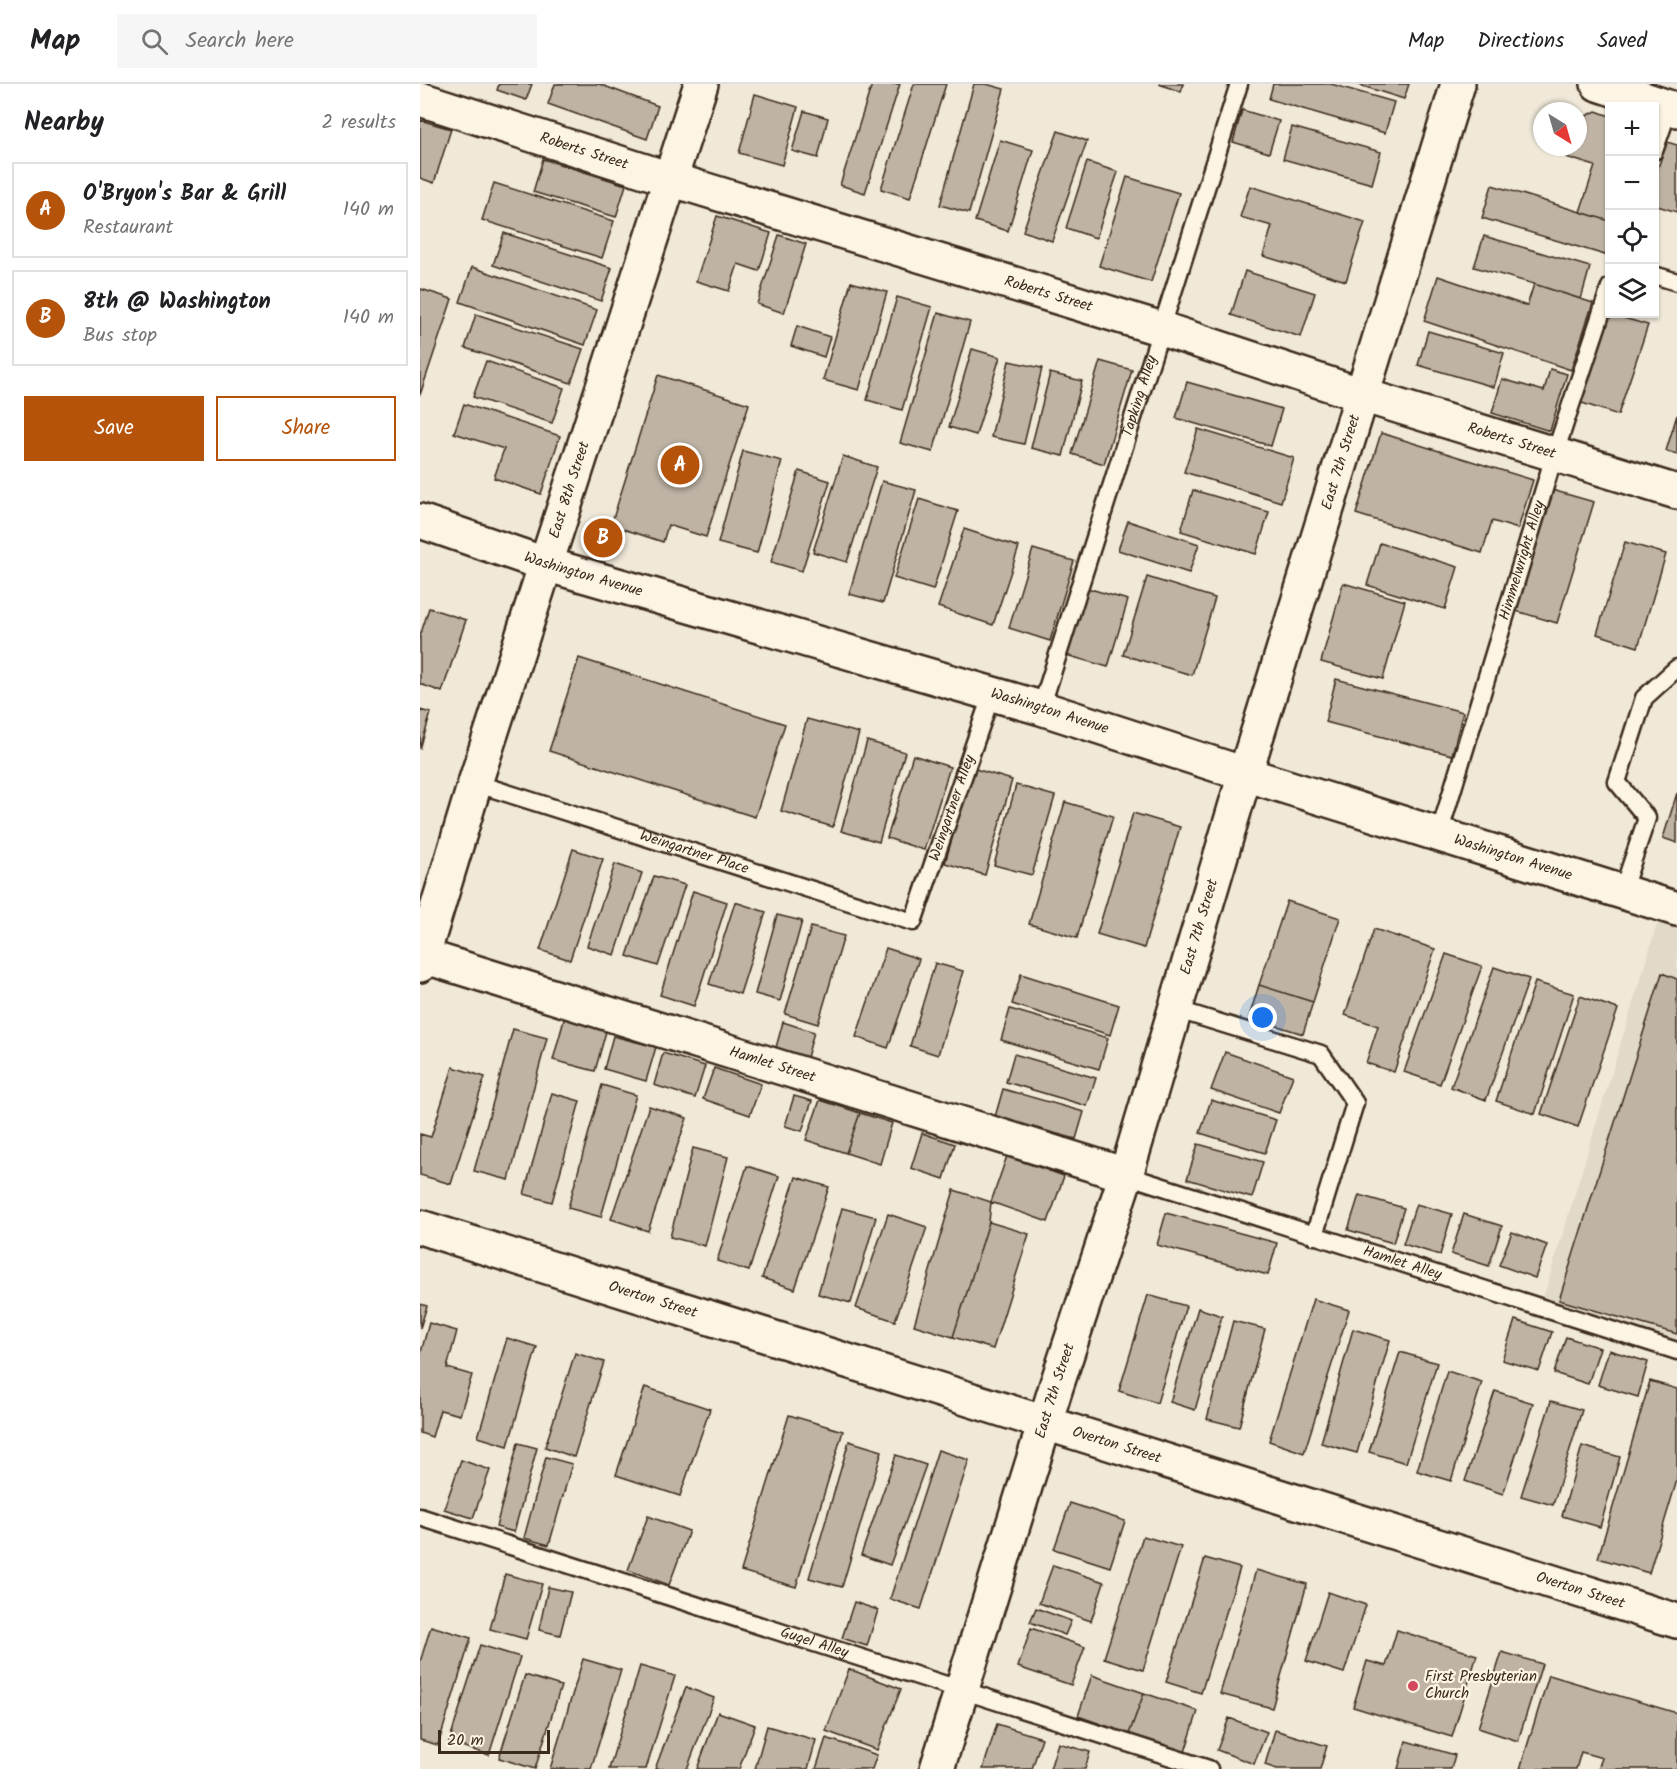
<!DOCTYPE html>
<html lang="en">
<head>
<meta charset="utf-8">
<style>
	:root { --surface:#fff; --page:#f6f6f6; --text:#202124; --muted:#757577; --line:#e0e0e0; --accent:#b45309 }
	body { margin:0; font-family:Kalam,sans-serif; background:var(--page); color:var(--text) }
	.controls { position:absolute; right:18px; top:18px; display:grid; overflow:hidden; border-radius:0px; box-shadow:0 2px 4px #0004 }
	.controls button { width:54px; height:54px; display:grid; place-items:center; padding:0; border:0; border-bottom:2px solid var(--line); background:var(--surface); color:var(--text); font:30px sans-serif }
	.compass { position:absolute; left:1113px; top:18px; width:54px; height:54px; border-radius:50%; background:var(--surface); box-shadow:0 2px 4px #0004; rotate:143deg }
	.scale { position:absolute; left:18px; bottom:15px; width:112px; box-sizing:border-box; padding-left:6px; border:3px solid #3b2a1e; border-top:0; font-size:16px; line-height:21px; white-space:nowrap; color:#3b2a1e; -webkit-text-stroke:4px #fcf5e5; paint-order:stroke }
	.you { position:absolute; left:843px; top:934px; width:21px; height:21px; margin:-15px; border:4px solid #fff; border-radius:50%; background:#1a73e8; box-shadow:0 0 0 9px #1a73e833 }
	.badge { display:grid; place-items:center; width:39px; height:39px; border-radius:50%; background:var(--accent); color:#fff; font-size:20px; font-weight:700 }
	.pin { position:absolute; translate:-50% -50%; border:3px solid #fff; box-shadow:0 2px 6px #0006 }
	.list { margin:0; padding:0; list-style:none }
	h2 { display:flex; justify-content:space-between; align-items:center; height:78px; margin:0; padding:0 24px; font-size:26px }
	h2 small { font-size:20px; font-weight:400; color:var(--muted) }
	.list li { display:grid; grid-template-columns:39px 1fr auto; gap:18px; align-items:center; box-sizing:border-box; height:96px; margin:0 12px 12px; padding:0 12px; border:2px solid var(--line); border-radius:0px }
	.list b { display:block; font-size:22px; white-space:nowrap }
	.list p { margin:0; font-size:20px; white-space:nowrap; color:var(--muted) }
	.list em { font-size:20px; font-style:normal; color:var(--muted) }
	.actions { display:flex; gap:12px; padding:18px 24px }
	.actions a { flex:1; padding:14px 0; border:2px solid var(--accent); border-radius:0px; text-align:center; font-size:21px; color:var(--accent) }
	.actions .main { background:var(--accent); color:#fff }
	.icon { flex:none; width:33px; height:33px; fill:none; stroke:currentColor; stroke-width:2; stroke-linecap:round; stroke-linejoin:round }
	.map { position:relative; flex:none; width:1257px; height:1685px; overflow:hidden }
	header { display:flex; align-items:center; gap:36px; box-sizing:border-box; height:84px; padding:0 30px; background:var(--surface); border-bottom:2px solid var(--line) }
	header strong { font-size:28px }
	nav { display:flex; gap:33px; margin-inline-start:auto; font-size:21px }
	.search { width:420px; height:54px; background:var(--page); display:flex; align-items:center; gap:15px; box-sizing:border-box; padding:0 21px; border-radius:0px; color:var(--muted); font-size:22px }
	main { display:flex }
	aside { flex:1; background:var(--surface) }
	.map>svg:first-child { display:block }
	.built { fill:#e1d9c9 }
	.building { fill:#beb3a4; stroke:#3b2a1e; stroke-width:1.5 }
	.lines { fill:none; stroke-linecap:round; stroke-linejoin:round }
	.lane-casing { stroke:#3b2a1e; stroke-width:21 }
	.street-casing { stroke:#3b2a1e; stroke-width:38 }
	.secondary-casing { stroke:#3b2a1e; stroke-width:38 }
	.lane { stroke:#fcf5e5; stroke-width:16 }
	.street { stroke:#fcf5e5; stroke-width:33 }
	.secondary { stroke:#fcf5e5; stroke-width:33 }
	.poi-dot { fill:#d1495b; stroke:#fcf5e5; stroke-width:2 }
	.labels { text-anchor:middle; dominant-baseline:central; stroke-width:4.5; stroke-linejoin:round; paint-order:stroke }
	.street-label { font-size:15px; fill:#3b2a1e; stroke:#fcf5e5 }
	.poi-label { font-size:15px; fill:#3b2a1e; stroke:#fcf5e5; text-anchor:start }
</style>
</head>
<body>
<header>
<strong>Map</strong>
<div class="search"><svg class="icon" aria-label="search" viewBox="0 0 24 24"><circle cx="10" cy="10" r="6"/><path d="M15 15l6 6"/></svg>Search here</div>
<nav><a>Map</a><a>Directions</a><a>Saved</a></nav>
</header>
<main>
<aside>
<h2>Nearby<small>2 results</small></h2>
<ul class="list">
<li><span class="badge">A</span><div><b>O'Bryon's Bar &amp; Grill</b><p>Restaurant</p></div><em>140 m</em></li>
<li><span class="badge">B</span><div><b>8th @ Washington</b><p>Bus stop</p></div><em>140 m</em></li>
</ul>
<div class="actions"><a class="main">Save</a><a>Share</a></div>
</aside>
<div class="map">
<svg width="1257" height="1685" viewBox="0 0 1257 1685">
	<rect width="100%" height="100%" fill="#f0e9d9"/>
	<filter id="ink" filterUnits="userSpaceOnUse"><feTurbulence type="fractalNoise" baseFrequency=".0167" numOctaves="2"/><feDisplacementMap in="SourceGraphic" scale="12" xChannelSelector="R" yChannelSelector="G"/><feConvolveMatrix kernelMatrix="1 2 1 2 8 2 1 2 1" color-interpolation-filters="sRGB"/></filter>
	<g filter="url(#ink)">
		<!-- built -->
		<path class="built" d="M 1243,821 L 1257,825 L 1257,1267 L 1120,1224 Z"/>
		<!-- building -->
		<path class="building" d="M 79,0 L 112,0 L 106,16 L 77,6 Z
			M 135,0 L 179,0 L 238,22 L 227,55 L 128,20 Z
			M 452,0 L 480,0 L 445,109 L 420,101 Z
			M 494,0 L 526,0 L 490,114 L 461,105 Z
			M 554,0 L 566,0 L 584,5 L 549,129 L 520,121 Z
			M 739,0 L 763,0 L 761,8 Z
			M 853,0 L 911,0 L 974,18 L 965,49 L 849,15 Z
			M 936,0 L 989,0 L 984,15 Z
			M 335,10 L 378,23 L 362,81 L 319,69 Z
			M 822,26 L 859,37 L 849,69 L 813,58 Z
			M 384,27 L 408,34 L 398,74 L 372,67 Z
			M 1176,27 L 1190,32 L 1190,137 L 1160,128 L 1175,82 L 1127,67 L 1129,63 L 1158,63 L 1158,36 Z
			M 0,36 L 31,45 L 14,99 L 0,94 Z
			M 872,43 L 961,68 L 952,100 L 863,75 Z
			M 638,47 L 667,57 L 632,157 L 603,147 Z
			M 580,56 L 613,66 L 588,147 L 555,137 Z
			M 1247,58 L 1257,61 L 1257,128 L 1234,121 L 1234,95 Z
			M 123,75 L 206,101 L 196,133 L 113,108 Z
			M 667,78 L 698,88 L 676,154 L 646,144 Z
			M 707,93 L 759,109 L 731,198 L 679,182 Z
			M 74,99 L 194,137 L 182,174 L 62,136 Z
			M 1072,101 L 1190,137 L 1190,157 L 1185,171 L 1062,134 Z
			M 830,102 L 945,138 L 926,197 L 843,172 L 852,142 L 820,133 Z
			M 297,132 L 351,149 L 339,187 L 318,180 L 309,207 L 276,197 Z
			M 84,149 L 192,184 L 181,217 L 73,181 Z
			M 359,151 L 386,160 L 364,229 L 337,220 Z
			M 1064,152 L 1170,183 L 1161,215 L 1114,200 L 1054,183 Z
			M 52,183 L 177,226 L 165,261 L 40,218 Z
			M 825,187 L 895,209 L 881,253 L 811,231 Z
			M 1018,192 L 1107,222 L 1114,200 L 1173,219 L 1151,286 L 1004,237 Z
			M 431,198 L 467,208 L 439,306 L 403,296 Z
			M 1,205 L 32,215 L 0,311 L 0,208 Z
			M 477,213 L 512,223 L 482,326 L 447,316 Z
			M 518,229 L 550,238 L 513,368 L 480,359 Z
			M 56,230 L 163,265 L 151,299 L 45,264 Z
			M 1190,230 L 1228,241 L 1198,331 L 1159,318 Z
			M 377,242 L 410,253 L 404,273 L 371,262 Z
			M 1008,247 L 1084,269 L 1074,303 L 998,281 Z
			M 552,265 L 580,273 L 556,351 L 529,343 Z
			M 66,277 L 144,304 L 132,339 L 53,313 Z
			M 589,277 L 622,284 L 604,360 L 571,353 Z
			M 680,277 L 712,286 L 684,380 L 652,370 Z
			M 1130,285 L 1147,290 L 1130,347 L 1072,329 L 1082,295 L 1124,307 Z
			M 630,289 L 662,297 L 643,372 L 611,364 Z
			M 238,291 L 329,320 L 286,453 L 248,441 L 243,458 L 191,441 Z
			M 767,298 L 862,325 L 851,362 L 756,334 Z
			M 44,320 L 140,352 L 121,410 L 74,394 L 84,365 L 34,349 Z
			M 1257,331 L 1257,370 L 1246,367 Z
			M 778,345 L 874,374 L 861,418 L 764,388 Z
			M 961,349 L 1113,396 L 1098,445 L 1072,437 L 1062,469 L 936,430 Z
			M 323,367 L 362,377 L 337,469 L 298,459 Z
			M 423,372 L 457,383 L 427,478 L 393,468 Z
			M 379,387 L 410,397 L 382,487 L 351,478 Z
			M 462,397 L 496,406 L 463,519 L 429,510 Z
			M 773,406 L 849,428 L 836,470 L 761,447 Z
			M 1132,406 L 1174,418 L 1137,539 L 1096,527 Z
			M 499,415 L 538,427 L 513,506 L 474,494 Z
			M 708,437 L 779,460 L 769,489 L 698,466 Z
			M 544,445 L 599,463 L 573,541 L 518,523 Z
			M 1205,458 L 1246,470 L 1218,563 L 1177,550 Z
			M 960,459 L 1038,483 L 1025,525 L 947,501 Z
			M 613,465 L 654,477 L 630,557 L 589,544 Z
			M 727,493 L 795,514 L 772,591 L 703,571 Z
			M 923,499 L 985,517 L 963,595 L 901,578 Z
			M 667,504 L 708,516 L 688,583 L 646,571 Z
			M 9,524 L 46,536 L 22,608 L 0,600 L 0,552 Z
			M 159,574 L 365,640 L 335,733 L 129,667 Z
			M 916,595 L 1043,628 L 1032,671 L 905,638 Z
			M 0,626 L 11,629 L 0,665 Z
			M 387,635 L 439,649 L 413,743 L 361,727 Z
			M 447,657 L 485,668 L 459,758 L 421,747 Z
			M 493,671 L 530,683 L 504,766 L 467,754 Z
			M 552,684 L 592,696 L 565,791 L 525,779 Z
			M 596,701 L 635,712 L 612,791 L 574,781 Z
			M 1257,709 L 1257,759 L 1243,754 Z
			M 645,718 L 693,732 L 657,854 L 609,840 Z
			M 713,729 L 760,743 L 724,864 L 677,850 Z
			M 153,765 L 183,775 L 150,876 L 120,866 Z
			M 195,780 L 222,789 L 195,871 L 167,862 Z
			M 234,792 L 265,801 L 238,882 L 207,872 Z
			M 273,807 L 307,818 L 274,922 L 240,911 Z
			M 867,817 L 920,834 L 893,918 L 839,901 Z
			M 315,818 L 346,828 L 320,910 L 289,900 Z
			M 357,831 L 382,837 L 360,917 L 335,910 Z
			M 391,843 L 424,852 L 398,940 L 365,930 Z
			M 954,845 L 1015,865 L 974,988 L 946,979 L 958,942 L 925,931 Z
			M 466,864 L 499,875 L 468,964 L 436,953 Z
			M 1026,870 L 1062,882 L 1020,1000 L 984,988 Z
			M 515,879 L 543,887 L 518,971 L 490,962 Z
			M 1074,883 L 1109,895 L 1066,1016 L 1031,1003 Z
			M 1242,889 L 1257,895 L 1257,1250 L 1139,1216 Z
			M 601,890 L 699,921 L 690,951 L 592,920 Z
			M 1115,898 L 1154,910 L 1115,1030 L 1076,1017 Z
			M 839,901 L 893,918 L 883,950 L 829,933 Z
			M 1160,912 L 1198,925 L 1158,1043 L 1121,1030 Z
			M 590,925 L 688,954 L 679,985 L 581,956 Z
			M 145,932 L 187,944 L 175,987 L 133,976 Z
			M 363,938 L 394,948 L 386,977 L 355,967 Z
			M 93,945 L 127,954 L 89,1096 L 54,1087 Z
			M 193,952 L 236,963 L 226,997 L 184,985 Z
			M 805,968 L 873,992 L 859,1029 L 791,1006 Z
			M 243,969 L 285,982 L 275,1014 L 234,1001 Z
			M 594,970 L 676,994 L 667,1022 L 586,998 Z
			M 33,983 L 65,993 L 31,1100 L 0,1091 L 0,1050 L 11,1053 Z
			M 294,984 L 341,1000 L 330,1031 L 283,1015 Z
			M 182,1001 L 216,1011 L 181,1133 L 148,1124 Z
			M 583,1005 L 664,1028 L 656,1055 L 575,1033 Z
			M 132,1009 L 160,1017 L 132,1118 L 104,1110 Z
			M 374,1012 L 392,1017 L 382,1047 L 365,1042 Z
			M 400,1016 L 440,1029 L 426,1069 L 386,1056 Z
			M 791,1016 L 856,1036 L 845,1069 L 780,1049 Z
			M 229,1022 L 267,1034 L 228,1147 L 191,1135 Z
			M 440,1029 L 472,1039 L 460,1080 L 426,1069 Z
			M 502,1049 L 535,1060 L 524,1095 L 491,1084 Z
			M 778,1060 L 843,1078 L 832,1114 L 767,1095 Z
			M 273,1064 L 308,1073 L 285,1162 L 250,1153 Z
			M 587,1072 L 644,1092 L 628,1138 L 571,1118 Z
			M 327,1082 L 359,1092 L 329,1187 L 297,1177 Z
			M 376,1093 L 409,1103 L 375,1205 L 342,1194 Z
			M 534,1106 L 571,1118 L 569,1138 L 533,1253 L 494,1241 Z
			M 939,1111 L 984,1124 L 973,1159 L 928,1146 Z
			M 996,1120 L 1032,1130 L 1020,1171 L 983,1160 Z
			M 422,1124 L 456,1133 L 431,1219 L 398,1210 Z
			M 746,1129 L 857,1159 L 848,1191 L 737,1161 Z
			M 468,1130 L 507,1143 L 475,1237 L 436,1224 Z
			M 1044,1130 L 1082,1142 L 1069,1182 L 1031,1170 Z
			M 569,1138 L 609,1150 L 573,1265 L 533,1253 Z
			M 1092,1148 L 1127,1161 L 1115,1194 L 1079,1181 Z
			M 728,1211 L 766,1222 L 737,1319 L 699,1307 Z
			M 893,1215 L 929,1226 L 884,1369 L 849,1357 Z
			M 0,1220 L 7,1222 L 0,1244 Z
			M 778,1224 L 802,1232 L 775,1326 L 750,1318 Z
			M 1095,1236 L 1132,1248 L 1119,1287 L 1082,1276 Z
			M 813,1237 L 845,1245 L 819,1343 L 787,1335 Z
			M 9,1239 L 37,1247 L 27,1284 L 52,1291 L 40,1331 L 20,1326 L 12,1353 L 0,1349 L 0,1272 Z
			M 933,1245 L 970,1256 L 937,1369 L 901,1359 Z
			M 1146,1253 L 1180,1264 L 1168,1300 L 1134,1289 Z
			M 87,1254 L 117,1263 L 88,1362 L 58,1353 Z
			M 1189,1266 L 1228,1278 L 1218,1313 L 1178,1301 Z
			M 980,1268 L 1017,1279 L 986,1379 L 949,1368 Z
			M 155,1269 L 184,1278 L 154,1373 L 125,1363 Z
			M 1027,1287 L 1062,1298 L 1031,1397 L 997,1387 Z
			M 1230,1297 L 1257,1305 L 1257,1396 L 1229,1489 L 1178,1474 Z
			M 225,1303 L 290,1325 L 260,1412 L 196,1391 Z
			M 1075,1307 L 1113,1319 L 1083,1410 L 1045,1397 Z
			M 1131,1317 L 1162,1326 L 1133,1421 L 1101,1412 Z
			M 369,1331 L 423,1347 L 376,1503 L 321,1487 Z
			M 429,1357 L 462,1367 L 422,1503 L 389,1494 Z
			M 98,1359 L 117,1364 L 94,1448 L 76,1443 Z
			M 1162,1362 L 1200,1373 L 1180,1443 L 1142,1432 Z
			M 518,1366 L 549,1376 L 501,1525 L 470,1515 Z
			M 476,1371 L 506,1381 L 470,1481 L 441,1471 Z
			M 126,1373 L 152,1380 L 129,1461 L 104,1454 Z
			M 41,1376 L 70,1386 L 53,1434 L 24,1425 Z
			M 650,1419 L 705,1437 L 690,1483 L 634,1465 Z
			M 228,1432 L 269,1447 L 249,1501 L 208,1486 Z
			M 723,1452 L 761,1463 L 723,1586 L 684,1574 Z
			M 785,1474 L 820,1484 L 781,1609 L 746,1598 Z
			M 633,1481 L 684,1498 L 671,1537 L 619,1519 Z
			M 836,1486 L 887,1500 L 852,1624 L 800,1610 Z
			M 85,1490 L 122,1500 L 106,1555 L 70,1545 Z
			M 128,1503 L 151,1508 L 140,1551 L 119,1546 Z
			M 908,1508 L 946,1521 L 924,1589 L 886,1577 Z
			M 434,1518 L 458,1526 L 447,1562 L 422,1554 Z
			M 616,1524 L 651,1537 L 645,1551 L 610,1538 Z
			M 11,1542 L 51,1554 L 18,1661 L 0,1656 L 0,1578 Z
			M 611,1544 L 665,1563 L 651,1601 L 598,1583 Z
			M 977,1546 L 1057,1571 L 1032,1653 L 933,1623 L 947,1577 L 966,1582 Z
			M 60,1561 L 100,1573 L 69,1671 L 29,1658 Z
			M 1082,1568 L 1122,1580 L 1098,1657 L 1058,1644 Z
			M 163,1575 L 201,1586 L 171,1685 L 130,1685 Z
			M 220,1582 L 255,1592 L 226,1685 L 189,1685 Z
			M 429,1585 L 481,1605 L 457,1666 L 406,1647 Z
			M 105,1591 L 141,1602 L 115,1685 L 79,1674 Z
			M 672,1591 L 724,1609 L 709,1650 L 658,1632 Z
			M 1129,1591 L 1257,1629 L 1257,1685 L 1178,1685 L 1182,1674 L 1161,1668 L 1156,1685 L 1100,1685 Z
			M 266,1603 L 294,1614 L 267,1685 L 235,1685 Z
			M 724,1609 L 778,1627 L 765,1668 L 709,1650 Z
			M 298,1628 L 335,1641 L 319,1685 L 277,1685 Z
			M 809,1634 L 847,1648 L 834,1680 L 797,1666 Z
			M 577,1640 L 622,1654 L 612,1685 L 563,1685 Z
			M 347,1642 L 396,1656 L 388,1685 L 335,1685 Z
			M 855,1646 L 907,1662 L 900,1685 L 857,1685 L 845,1681 Z
			M 406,1654 L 457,1671 L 452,1685 L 396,1685 Z
			M 986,1657 L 1035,1671 L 1031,1685 L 978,1685 Z
			M 638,1659 L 670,1668 L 665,1685 L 630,1685 Z"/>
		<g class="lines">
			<!-- lane casing -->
			<g class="lane-casing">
				<g id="lane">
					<path d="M 1234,67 L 1249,24"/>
					<path d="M 1234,191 L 1257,198"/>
					<path id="s1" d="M 621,624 L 819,0"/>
					<path id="s2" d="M 55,699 L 493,838 L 572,609"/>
					<path id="s3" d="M 1019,750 L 1135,369 L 1190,203"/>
					<path d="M 1202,808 L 1227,734 L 1197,698 L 1224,614 L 1257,584"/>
					<path d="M 755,925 L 901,970 L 935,1019 L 894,1152"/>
					<path id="s4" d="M 706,1091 L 1257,1267"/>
					<path id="s5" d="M 0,1433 L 789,1685"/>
				</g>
			</g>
			<!-- street casing -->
			<g class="street-casing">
				<g id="street">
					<path d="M 1178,0 L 1257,26"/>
					<path id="s6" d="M 0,15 L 250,95 L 742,245 L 942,311 L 1257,408"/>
					<path id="s7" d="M 0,871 L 706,1091"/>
					<path id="s8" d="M 0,881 L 55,699 L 281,0"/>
					<path id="s9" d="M 0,1143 L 1257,1537"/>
					<path id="s10" d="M 517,1685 L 636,1303 L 706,1091 L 825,690 L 1038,0"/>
				</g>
			</g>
			<!-- secondary casing -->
			<g class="secondary-casing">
				<g id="secondary">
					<path id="s11" d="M 0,437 L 125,480 L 621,624 L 825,690 L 1257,825"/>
				</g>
			</g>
			<!-- lane -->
			<use href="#lane" class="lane"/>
			<!-- street -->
			<use href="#street" class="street"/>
			<!-- secondary -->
			<use href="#secondary" class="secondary"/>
		</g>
	</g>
	<!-- markers -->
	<circle class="poi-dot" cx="993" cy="1602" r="6"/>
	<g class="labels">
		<!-- street labels -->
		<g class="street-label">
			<text stroke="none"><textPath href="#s6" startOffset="172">Roberts Street</textPath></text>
			<text stroke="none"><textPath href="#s6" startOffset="658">Roberts Street</textPath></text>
			<text stroke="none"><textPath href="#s1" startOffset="327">Tapking Alley</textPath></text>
			<text stroke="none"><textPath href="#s6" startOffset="1144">Roberts Street</textPath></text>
			<text stroke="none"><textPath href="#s10" startOffset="1368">East 7th Street</textPath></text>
			<text stroke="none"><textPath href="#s8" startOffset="498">East 8th Street</textPath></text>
			<text stroke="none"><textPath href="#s3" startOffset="286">Himmelwright Alley</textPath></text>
			<text stroke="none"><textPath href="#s11" startOffset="172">Washington Avenue</textPath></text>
			<text stroke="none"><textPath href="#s11" startOffset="658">Washington Avenue</textPath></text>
			<text stroke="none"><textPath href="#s2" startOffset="580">Weingartner Alley</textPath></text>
			<text stroke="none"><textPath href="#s2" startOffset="230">Weingartner Place</textPath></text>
			<text stroke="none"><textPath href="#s11" startOffset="1144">Washington Avenue</textPath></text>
			<text stroke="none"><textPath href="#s10" startOffset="882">East 7th Street</textPath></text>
			<text stroke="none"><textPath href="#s7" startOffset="369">Hamlet Street</textPath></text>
			<text stroke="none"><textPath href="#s4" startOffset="290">Hamlet Alley</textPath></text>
			<text stroke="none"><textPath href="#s9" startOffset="244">Overton Street</textPath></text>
			<text stroke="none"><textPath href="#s10" startOffset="396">East 7th Street</textPath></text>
			<text stroke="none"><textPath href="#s9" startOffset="730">Overton Street</textPath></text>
			<text stroke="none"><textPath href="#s9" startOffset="1216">Overton Street</textPath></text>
			<text stroke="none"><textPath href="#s5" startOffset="414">Gugel Alley</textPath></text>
		</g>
		<!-- poi labels -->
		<g class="poi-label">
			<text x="1005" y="1593">First Presbyterian<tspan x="1005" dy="17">Church</tspan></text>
		</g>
	</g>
</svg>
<div class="controls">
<button>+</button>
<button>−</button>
<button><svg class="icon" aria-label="locate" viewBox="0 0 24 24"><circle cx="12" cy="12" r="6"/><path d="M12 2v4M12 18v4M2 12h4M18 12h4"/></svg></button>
<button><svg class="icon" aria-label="layers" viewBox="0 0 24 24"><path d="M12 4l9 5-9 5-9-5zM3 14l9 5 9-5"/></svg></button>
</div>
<svg class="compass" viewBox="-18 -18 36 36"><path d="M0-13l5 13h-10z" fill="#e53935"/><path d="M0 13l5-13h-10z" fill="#757577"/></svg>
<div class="scale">20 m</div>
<div class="you"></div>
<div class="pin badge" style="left:260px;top:381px">A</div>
<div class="pin badge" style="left:183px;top:454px">B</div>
</div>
</main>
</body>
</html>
